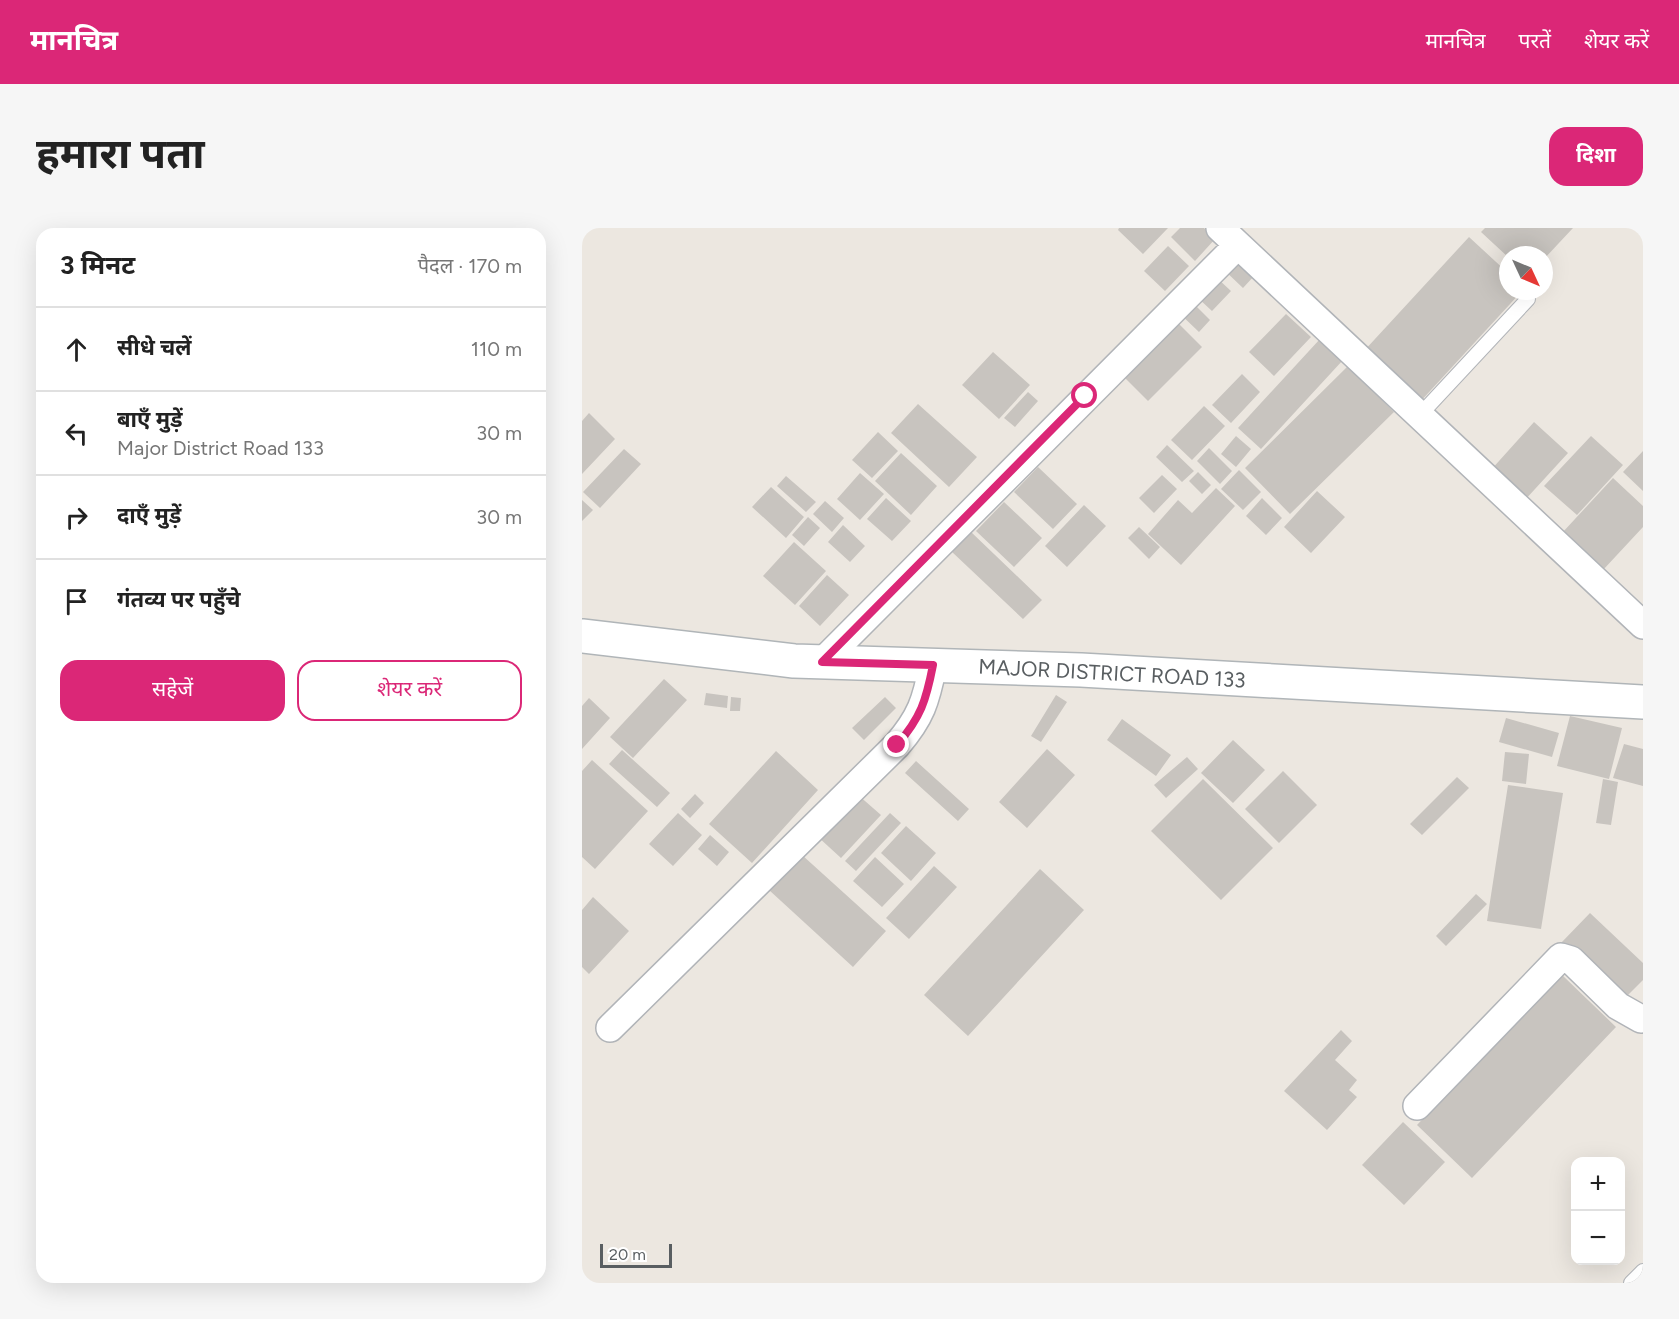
<!DOCTYPE html>
<html lang="hi">
<head>
<meta charset="utf-8">
<style>
	:root { --surface:#fff; --page:#f6f6f6; --text:#222; --muted:#767676; --line:#e0e0e0; --accent:#db2777 }
	body { margin:0; font-family:Figtree,"Noto Sans Devanagari",sans-serif; background:var(--page); color:var(--text) }
	.controls { position:absolute; right:18px; bottom:18px; display:grid; overflow:hidden; border-radius:12px; box-shadow:0 6px 24px #0002 }
	.controls button { width:54px; height:54px; display:grid; place-items:center; padding:0; border:0; border-bottom:2px solid var(--line); background:var(--surface); color:var(--text); font:30px sans-serif }
	.compass { position:absolute; left:917px; top:18px; width:54px; height:54px; border-radius:50%; background:var(--surface); box-shadow:0 6px 24px #0002; rotate:134deg }
	.scale { position:absolute; left:18px; bottom:15px; width:72px; box-sizing:border-box; padding-left:6px; border:3px solid #595e61; border-top:0; font-size:16px; line-height:21px; white-space:nowrap; color:#595e61; -webkit-text-stroke:4px #fff; paint-order:stroke }
	.stop { position:absolute; width:18px; height:18px; margin:-14px; border:4px solid #db2777; border-radius:50%; background:#fff }
	.stop.end { background:#db2777; border-color:#fff; box-shadow:0 2px 6px #0008 }
	.list { margin:0; padding:0; list-style:none }
	h2 { display:flex; justify-content:space-between; align-items:center; height:78px; margin:0; padding:0 24px; font-size:26px }
	h2 small { font-size:20px; font-weight:400; color:var(--muted) }
	.list li { display:grid; grid-template-columns:39px 1fr auto; gap:18px; align-items:center; box-sizing:border-box; height:84px; padding:0 24px; border-top:2px solid var(--line) }
	.list b { display:block; font-size:22px; white-space:nowrap }
	.list p { margin:0; font-size:20px; white-space:nowrap; color:var(--muted) }
	.list em { font-size:20px; font-style:normal; color:var(--muted) }
	.actions { display:flex; gap:12px; padding:18px 24px }
	.actions a { flex:1; padding:14px 0; border:2px solid var(--accent); border-radius:18px; text-align:center; font-size:21px; color:var(--accent) }
	.actions .main { background:var(--accent); color:#fff }
	.icon { flex:none; width:33px; height:33px; fill:none; stroke:currentColor; stroke-width:2; stroke-linecap:round; stroke-linejoin:round }
	.map { position:relative; flex:none; width:1061px; height:1055px; overflow:hidden; border-radius:18px }
	header { display:flex; align-items:center; gap:36px; box-sizing:border-box; height:84px; padding:0 30px; background:var(--accent); color:#fff }
	header strong { font-size:28px }
	nav { display:flex; gap:33px; margin-inline-start:auto; font-size:21px }
	.intro { display:flex; align-items:center; justify-content:space-between; box-sizing:border-box; height:144px; padding:0 36px }
	h1 { margin:0; font-size:42px }
	.button { padding:15px 27px; border-radius:18px; background:var(--accent); color:#fff; font-size:21px; font-weight:700 }
	main { display:flex; gap:36px; padding:0 36px }
	aside { flex:1; background:var(--surface); border-radius:18px; box-shadow:0 6px 24px #0002 }
	.map>svg:first-child { display:block }
	.building { fill:#c8c4bf }
	.lines { fill:none; stroke-linecap:round; stroke-linejoin:round }
	.service-casing { stroke:#b1b4b8; stroke-width:16 }
	.minor-casing { stroke:#b1b4b8; stroke-width:30 }
	.secondary-casing { stroke:#b0b5b8; stroke-width:36 }
	.service { stroke:#fff; stroke-width:14 }
	.minor { stroke:#fff; stroke-width:27 }
	.secondary { stroke:#fff; stroke-width:33 }
	.route { stroke:#db2777; stroke-width:8 }
	.labels { text-anchor:middle; dominant-baseline:central; stroke-width:6; stroke-linejoin:round; paint-order:stroke }
	.street-label { font-size:21px; fill:#595e61; stroke:#fff }
</style>
</head>
<body>
<header>
<strong>मानचित्र</strong>
<nav><a>मानचित्र</a><a>परतें</a><a>शेयर करें</a></nav>
</header>
<div class="intro"><h1>हमारा पता</h1><a class="button">दिशा</a></div>
<main>
<aside>
<h2>3 मिनट<small>पैदल · 170 m</small></h2>
<ul class="list">
<li><svg class="icon" aria-label="ahead" viewBox="0 0 24 24"><path d="M12 20V5M6 11l6-6 6 6"/></svg><div><b>सीधे चलें</b></div><em>110 m</em></li>
<li><svg class="icon" aria-label="left" viewBox="0 0 24 24"><path d="M17 20v-9H6M10 6l-5 5 5 5"/></svg><div><b>बाएँ मुड़ें</b><p>Major District Road 133</p></div><em>30 m</em></li>
<li><svg class="icon" aria-label="right" viewBox="0 0 24 24"><path d="M7 20v-9h11M14 6l5 5-5 5"/></svg><div><b>दाएँ मुड़ें</b></div><em>30 m</em></li>
<li><svg class="icon" aria-label="arrive" viewBox="0 0 24 24"><path d="M6 21V4h12l-3 4 3 4H6"/></svg><div><b>गंतव्य पर पहुँचे</b></div></li>
</ul>
<div class="actions"><a class="main">सहेजें</a><a>शेयर करें</a></div>
</aside>
<div class="map">
<svg width="1061" height="1055" viewBox="0 0 1061 1055">
	<rect width="100%" height="100%" fill="#ece7e0"/>
	<!-- building -->
	<path class="building" d="M 537,0 L 586,0 L 561,26 L 536,2 Z
		M 598,0 L 622,0 L 633,11 L 613,33 L 589,9 Z
		M 903,0 L 991,0 L 962,31 L 962,27 L 926,27 L 926,29 L 899,4 Z
		M 887,9 L 926,45 L 926,63 L 940,63 L 837,175 L 781,124 Z
		M 586,18 L 607,38 L 583,63 L 562,43 Z
		M 652,28 L 672,48 L 661,60 L 640,40 Z
		M 635,50 L 649,63 L 630,83 L 616,70 Z
		M 607,71 L 628,92 L 617,104 L 595,83 Z
		M 704,86 L 729,109 L 692,148 L 667,124 Z
		M 591,90 L 620,119 L 566,173 L 538,145 Z
		M 738,111 L 761,132 L 679,221 L 656,200 Z
		M 411,124 L 448,157 L 417,191 L 380,157 Z
		M 766,138 L 812,184 L 708,286 L 663,240 Z
		M 660,146 L 678,164 L 649,195 L 630,177 Z
		M 446,164 L 456,173 L 433,199 L 422,190 Z
		M 336,176 L 395,229 L 367,259 L 309,205 Z
		M 622,178 L 643,198 L 610,232 L 589,212 Z
		M 7,185 L 33,211 L 0,246 L 0,193 Z
		M 952,194 L 986,225 L 941,274 L 908,243 Z
		M 296,204 L 316,223 L 290,250 L 270,232 Z
		M 654,208 L 669,221 L 654,239 L 639,226 Z
		M 1009,208 L 1041,237 L 995,287 L 962,258 Z
		M 585,217 L 612,243 L 600,254 L 574,229 Z
		M 627,220 L 650,243 L 638,256 L 615,233 Z
		M 42,221 L 59,236 L 18,280 L 1,264 Z
		M 1061,223 L 1061,263 L 1041,244 Z
		M 319,225 L 355,258 L 329,287 L 293,253 Z
		M 456,239 L 495,276 L 471,301 L 432,264 Z
		M 657,242 L 679,264 L 661,282 L 639,261 Z
		M 616,244 L 629,257 L 620,266 L 607,253 Z
		M 278,245 L 302,266 L 278,292 L 255,271 Z
		M 580,247 L 595,261 L 572,285 L 557,270 Z
		M 204,248 L 234,274 L 224,284 L 195,258 Z
		M 1031,250 L 1061,278 L 1061,299 L 1021,342 L 980,305 Z
		M 189,259 L 222,289 L 204,310 L 170,279 Z
		M 634,260 L 653,278 L 599,337 L 566,306 L 596,272 L 610,285 Z
		M 735,263 L 763,289 L 729,325 L 702,299 Z
		M 304,270 L 329,293 L 310,313 L 285,291 Z
		M 680,270 L 700,290 L 684,307 L 664,288 Z
		M 0,272 L 11,282 L 0,293 Z
		M 243,273 L 262,290 L 250,304 L 231,286 Z
		M 422,274 L 460,310 L 432,339 L 394,303 Z
		M 502,277 L 524,298 L 485,339 L 463,318 Z
		M 226,289 L 238,300 L 222,318 L 210,307 Z
		M 261,297 L 283,318 L 268,334 L 246,314 Z
		M 557,299 L 578,319 L 567,331 L 546,310 Z
		M 388,303 L 460,372 L 441,391 L 369,323 Z
		M 212,314 L 244,343 L 213,377 L 181,348 Z
		M 245,347 L 267,367 L 238,398 L 217,378 Z
		M 82,451 L 105,472 L 51,530 L 28,509 Z
		M 124,465 L 146,468 L 145,480 L 122,477 Z
		M 474,467 L 485,474 L 459,514 L 449,508 Z
		M 149,469 L 159,470 L 158,483 L 148,483 Z
		M 303,469 L 314,480 L 282,512 L 270,500 Z
		M 7,470 L 28,490 L 0,521 L 0,478 Z
		M 988,488 L 1040,500 L 1027,551 L 975,538 Z
		M 924,490 L 977,505 L 970,529 L 917,514 Z
		M 540,491 L 589,527 L 574,548 L 525,512 Z
		M 651,512 L 683,542 L 651,575 L 619,545 Z
		M 1042,516 L 1061,521 L 1061,558 L 1031,550 Z
		M 465,521 L 493,547 L 445,600 L 417,574 Z
		M 40,522 L 88,565 L 75,579 L 27,536 Z
		M 194,523 L 236,562 L 170,635 L 127,596 Z
		M 923,524 L 947,526 L 944,556 L 920,553 Z
		M 605,529 L 616,541 L 584,570 L 572,557 Z
		M 10,532 L 66,583 L 13,641 L 0,629 L 0,543 Z
		M 334,533 L 387,581 L 376,593 L 323,545 Z
		M 701,543 L 735,577 L 697,615 L 663,581 Z
		M 875,549 L 887,560 L 840,607 L 828,596 Z
		M 621,551 L 691,620 L 639,672 L 569,603 Z
		M 1021,551 L 1036,554 L 1029,597 L 1014,595 Z
		M 926,557 L 981,565 L 959,701 L 905,693 Z
		M 113,566 L 122,575 L 108,590 L 99,581 Z
		M 275,566 L 299,587 L 259,630 L 235,608 Z
		M 96,585 L 120,607 L 91,638 L 67,616 Z
		M 308,585 L 319,595 L 274,643 L 263,633 Z
		M 324,598 L 354,625 L 329,653 L 299,625 Z
		M 128,607 L 147,624 L 135,638 L 116,621 Z
		M 220,627 L 304,703 L 271,739 L 187,662 Z
		M 293,629 L 322,656 L 300,679 L 271,653 Z
		M 352,638 L 375,659 L 327,711 L 304,690 Z
		M 458,641 L 502,682 L 386,808 L 342,767 Z
		M 894,666 L 905,676 L 864,718 L 854,708 Z
		M 11,669 L 47,703 L 7,746 L 0,739 L 0,682 Z
		M 1008,685 L 1061,735 L 1061,752 L 1040,773 L 979,715 Z
		M 979,746 L 1034,799 L 890,950 L 835,897 Z
		M 759,802 L 770,813 L 753,832 L 775,852 L 767,862 L 775,869 L 745,902 L 702,863 Z
		M 821,894 L 863,934 L 822,977 L 780,937 Z"/>
	<g class="lines">
		<!-- service casing -->
		<g class="service-casing">
			<path id="service" d="M 837,188 L 946,71
				M 1049,1055 L 1061,1043"/>
		</g>
		<!-- minor casing -->
		<g class="minor-casing">
			<path id="minor" d="M 638,0 L 1061,397
				M 240,434 L 656,17
				M 28,800 L 315,517 C 339,489 344,473 351,437
				M 835,878 L 979,729 L 989,732 L 1036,778 L 1059,791"/>
		</g>
		<!-- secondary casing -->
		<g class="secondary-casing">
			<path id="secondary" d="M 0,408 L 212,433 L 499,442 L 1061,474"/>
		</g>
		<!-- service -->
		<use href="#service" class="service"/>
		<!-- minor -->
		<use href="#minor" class="minor"/>
		<!-- secondary -->
		<use href="#secondary" class="secondary"/>
	</g>
	<g class="lines">
		<!-- route -->
		<path class="route" d="M 315,517 C 339,489 344,473 351,437 L 240,434 L 503,168"/>
	</g>
	<g class="labels">
		<!-- street labels -->
		<g class="street-label">
			<text transform="translate(530 445) rotate(3)">MAJOR DISTRICT ROAD 133</text>
		</g>
	</g>
</svg>
<div class="controls">
<button>+</button>
<button>−</button>
</div>
<svg class="compass" viewBox="-18 -18 36 36"><path d="M0-13l5 13h-10z" fill="#e53935"/><path d="M0 13l5-13h-10z" fill="#767676"/></svg>
<div class="scale">20 m</div>
<div class="stop" style="left:503px;top:168px"></div>
<div class="stop end" style="left:315px;top:517px"></div>
</div>
</main>
</body>
</html>
